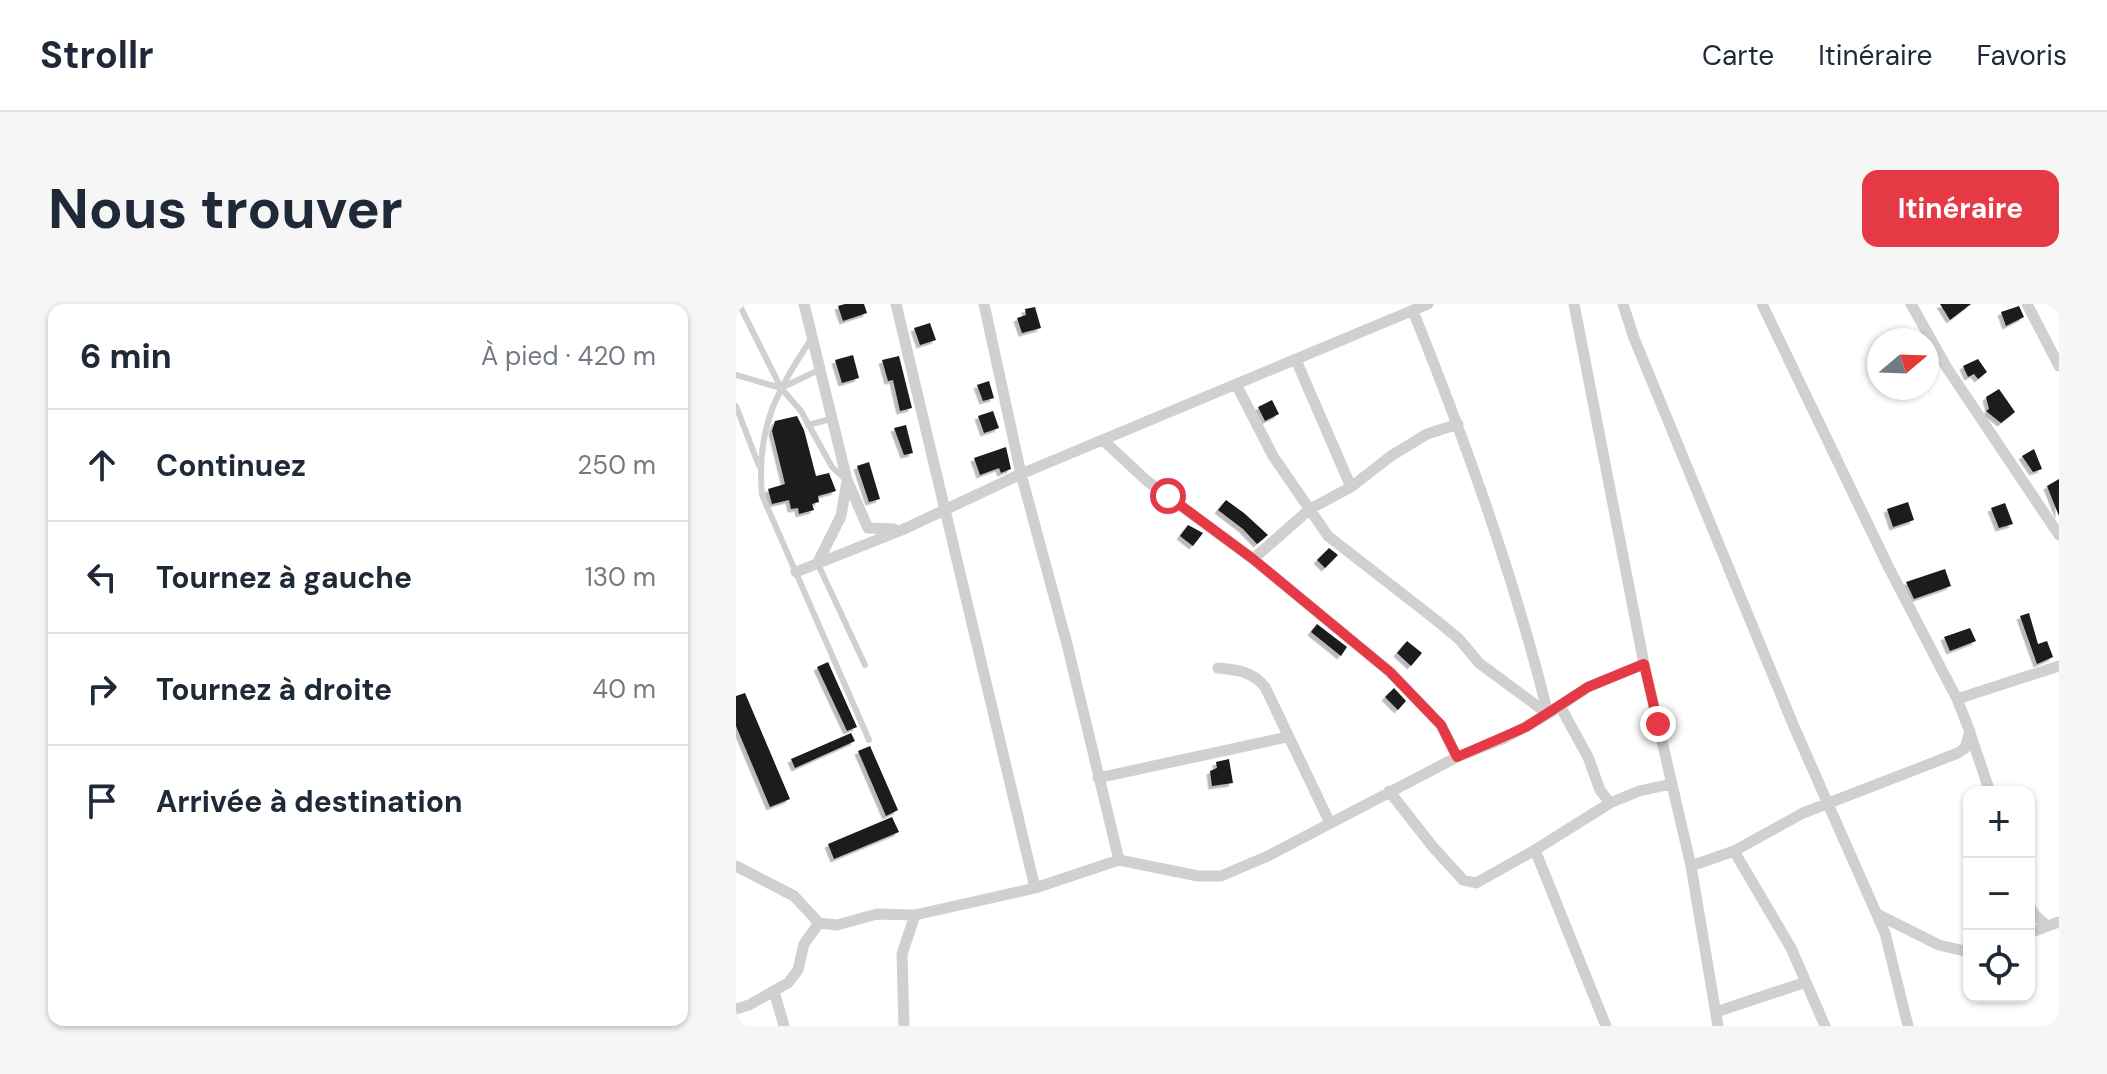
<!DOCTYPE html>
<html lang="fr">
<head>
<meta charset="utf-8">
<style>
	:root { --surface:#fff; --page:#f6f6f7; --text:#1f2937; --muted:#747a83; --line:#e0e1e3; --accent:#e63946 }
	body { margin:0; font-family:"DM Sans",sans-serif; background:var(--page); color:var(--text) }
	.controls { position:absolute; right:24px; bottom:24px; display:grid; overflow:hidden; border-radius:16px; box-shadow:0 2px 6px #0004 }
	.controls button { width:72px; height:72px; display:grid; place-items:center; padding:0; border:0; border-bottom:2px solid var(--line); background:var(--surface); color:var(--text); font:40px sans-serif }
	.compass { position:absolute; left:1131px; top:24px; width:72px; height:72px; border-radius:50%; background:var(--surface); box-shadow:0 2px 6px #0004; rotate:71deg }
	.stop { position:absolute; width:24px; height:24px; margin:-18px; border:6px solid #e63946; border-radius:50%; background:#fff }
	.stop.end { background:#e63946; border-color:#fff; box-shadow:0 2px 8px #0008 }
	.list { margin:0; padding:0; list-style:none }
	h2 { display:flex; justify-content:space-between; align-items:center; height:104px; margin:0; padding:0 32px; font-size:34px }
	h2 small { font-size:26px; font-weight:400; color:var(--muted) }
	.list li { display:grid; grid-template-columns:52px 1fr auto; gap:24px; align-items:center; box-sizing:border-box; height:112px; padding:0 32px; border-top:2px solid var(--line) }
	.list b { display:block; font-size:30px; white-space:nowrap }
	.list em { font-size:26px; font-style:normal; color:var(--muted) }
	.icon { flex:none; width:44px; height:44px; fill:none; stroke:currentColor; stroke-width:2; stroke-linecap:round; stroke-linejoin:round }
	.map { position:relative; flex:none; width:1323px; height:722px; overflow:hidden; border-radius:16px }
	header { display:flex; align-items:center; gap:48px; box-sizing:border-box; height:112px; padding:0 40px; background:var(--surface); border-bottom:2px solid var(--line) }
	header strong { font-size:38px }
	nav { display:flex; gap:44px; margin-inline-start:auto; font-size:28px }
	.intro { display:flex; align-items:center; justify-content:space-between; box-sizing:border-box; height:192px; padding:0 48px }
	h1 { margin:0; font-size:56px }
	.button { padding:20px 36px; border-radius:16px; background:var(--accent); color:#fff; font-size:28px; font-weight:700 }
	main { display:flex; gap:48px; padding:0 48px }
	aside { flex:1; background:var(--surface); border-radius:16px; box-shadow:0 2px 6px #0004 }
	.map>svg:first-child { display:block }
	.building { fill:#1a1a1a; filter:url(#shadow) }
	.lines { fill:none; stroke-linecap:round; stroke-linejoin:round }
	.service { stroke:#d0d0d0; stroke-width:6 }
	.minor { stroke:#d0d0d0; stroke-width:11 }
	.route { stroke:#e63946; stroke-width:10 }
</style>
</head>
<body>
<header>
<strong>Strollr</strong>
<nav><a>Carte</a><a>Itinéraire</a><a>Favoris</a></nav>
</header>
<div class="intro"><h1>Nous trouver</h1><a class="button">Itinéraire</a></div>
<main>
<aside>
<h2>6 min<small>À pied · 420 m</small></h2>
<ul class="list">
<li><svg class="icon" aria-label="ahead" viewBox="0 0 24 24"><path d="M12 20V5M6 11l6-6 6 6"/></svg><div><b>Continuez</b></div><em>250 m</em></li>
<li><svg class="icon" aria-label="left" viewBox="0 0 24 24"><path d="M17 20v-9H6M10 6l-5 5 5 5"/></svg><div><b>Tournez à gauche</b></div><em>130 m</em></li>
<li><svg class="icon" aria-label="right" viewBox="0 0 24 24"><path d="M7 20v-9h11M14 6l5 5-5 5"/></svg><div><b>Tournez à droite</b></div><em>40 m</em></li>
<li><svg class="icon" aria-label="arrive" viewBox="0 0 24 24"><path d="M6 21V4h12l-3 4 3 4H6"/></svg><div><b>Arrivée à destination</b></div></li>
</ul>
</aside>
<div class="map">
<svg width="1323" height="722" viewBox="0 0 1323 722">
	<defs>
		<filter id="shadow"><feDropShadow dx="-3.5" dy="3.5" stdDeviation="0" flood-color="#0004"/></filter>
	</defs>
	<rect width="100%" height="100%" fill="#fff"/>
	<!-- building -->
	<path class="building" d="M 109,0 L 128,0 L 131,9 L 107,17 L 102,2 Z
		M 1204,0 L 1235,0 L 1214,16 Z
		M 1283,2 L 1288,13 L 1270,22 L 1265,8 Z
		M 299,3 L 305,24 L 286,29 L 281,14 L 290,11 L 289,5 Z
		M 194,19 L 200,36 L 184,41 L 178,24 Z
		M 117,51 L 123,74 L 106,79 L 99,56 Z
		M 163,52 L 176,104 L 164,107 L 157,76 L 152,77 L 146,56 Z
		M 1242,55 L 1251,68 L 1242,75 L 1238,70 L 1232,73 L 1227,62 Z
		M 253,77 L 258,94 L 247,97 L 241,81 Z
		M 1263,85 L 1279,108 L 1265,119 L 1250,107 L 1253,105 L 1250,93 Z
		M 536,96 L 543,110 L 529,117 L 522,103 Z
		M 257,107 L 263,124 L 248,129 L 242,112 Z
		M 61,112 L 68,126 L 80,172 L 93,169 L 100,187 L 82,192 L 83,198 L 76,200 L 78,206 L 63,210 L 62,204 L 55,205 L 53,196 L 36,200 L 32,185 L 49,180 L 36,127 L 39,117 Z
		M 170,121 L 177,149 L 168,151 L 158,124 Z
		M 270,143 L 275,165 L 265,169 L 263,164 L 244,171 L 238,154 Z
		M 1298,145 L 1306,165 L 1297,168 L 1286,152 Z
		M 133,158 L 144,195 L 133,198 L 121,162 Z
		M 1323,175 L 1323,212 L 1311,182 Z
		M 490,196 L 508,209 L 532,231 L 521,240 L 507,225 L 482,206 Z
		M 1172,198 L 1178,216 L 1157,223 L 1151,205 Z
		M 1269,199 L 1277,220 L 1263,224 L 1255,204 Z
		M 452,221 L 467,229 L 457,242 L 444,232 Z
		M 593,244 L 602,251 L 589,264 L 581,256 Z
		M 1209,265 L 1215,282 L 1178,295 L 1170,278 Z
		M 1293,309 L 1302,340 L 1311,337 L 1317,353 L 1301,360 L 1284,312 Z
		M 581,320 L 611,343 L 605,352 L 575,328 Z
		M 1234,324 L 1240,337 L 1214,347 L 1208,333 Z
		M 671,337 L 686,349 L 675,362 L 661,349 Z
		M 92,358 L 121,423 L 111,427 L 81,363 Z
		M 658,384 L 670,397 L 662,406 L 649,393 Z
		M 9,389 L 54,495 L 34,503 L 0,422 L 0,392 Z
		M 115,429 L 119,437 L 59,464 L 55,455 Z
		M 134,442 L 162,506 L 150,512 L 122,447 Z
		M 493,455 L 497,479 L 476,482 L 474,467 L 481,464 L 480,458 Z
		M 156,513 L 163,528 L 98,555 L 92,540 Z"/>
	<g class="lines">
		<!-- service -->
		<path class="service" d="M 3,0 L 45,84 L 65,107 L 96,163 L 108,174
			M 76,34 C 40,87 20,125 26,191 L 133,436
			M 0,71 L 45,84 L 83,66
			M 0,102 L 23,162
			M 72,121 L 95,115
			M 81,258 L 129,361"/>
		<!-- minor -->
		<path class="minor" d="M 68,0 L 111,176 L 132,224 L 158,225
			M 160,0 L 299,584 L 179,611 L 166,650 L 168,722
			M 248,0 L 285,170 L 331,340 L 383,556 L 299,584
			M 838,0 L 908,360 L 955,562 L 982,722
			M 887,0 L 898,34 L 1059,425 L 1149,629 L 1172,722
			M 1175,0 L 1211,64 L 1323,231
			M 1291,0 L 1323,62
			M 677,7 C 730,139 778,272 812,410
			M 560,56 L 615,183
			M 500,80 L 537,152 L 592,232 L 700,316 L 723,335 L 743,359 L 812,410
			M 368,137 L 411,177 L 517,255 L 654,368 L 705,421 L 721,453
			M 517,255 L 574,205 L 615,183 L 655,152 L 691,130 L 722,120
			M 82,258 L 105,212 L 111,177
			M 60,268 L 166,226 L 285,170 L 692,0
			M 482,364 C 500,366 517,367 529,383 L 594,519
			M 1221,395 L 1323,362
			M 824,402 L 852,453 L 864,486 L 874,499
			M 1234,429 L 1254,488
			M 362,474 L 551,433
			M 653,487 L 697,543 L 727,576 L 740,579 L 799,546 L 874,499 L 903,487 L 935,480
			M 799,546 L 870,722
			M 998,547 L 1055,644 L 1089,722
			M 383,556 L 462,572 L 485,572 L 532,552 L 721,453 L 767,435 L 812,410 L 852,383 L 908,360
			M 0,562 L 58,592 L 83,619 L 101,621 L 141,610 L 179,611
			M 955,562 L 998,547 L 1067,509 L 1222,449 L 1229,444 L 1234,428 L 1221,395 L 1153,264 L 1026,0
			M 1293,601 L 1298,610 L 1311,622
			M 1141,610 L 1203,641 L 1233,648
			M 1293,629 L 1323,618
			M 38,687 L 48,722
			M 0,705 L 13,701 L 52,679 L 62,666 L 68,640 L 83,619
			M 980,708 L 1070,678"/>
	</g>
	<g class="lines">
		<!-- route -->
		<path class="route" d="M 432,192 L 517,255 L 654,368 L 705,421 L 721,453 L 790,423 L 852,383 L 908,360 L 922,420"/>
	</g>
</svg>
<div class="controls">
<button>+</button>
<button>−</button>
<button><svg class="icon" aria-label="locate" viewBox="0 0 24 24"><circle cx="12" cy="12" r="6"/><path d="M12 2v4M12 18v4M2 12h4M18 12h4"/></svg></button>
</div>
<svg class="compass" viewBox="-18 -18 36 36"><path d="M0-13l5 13h-10z" fill="#e53935"/><path d="M0 13l5-13h-10z" fill="#747a83"/></svg>
<div class="stop" style="left:432px;top:192px"></div>
<div class="stop end" style="left:922px;top:420px"></div>
</div>
</main>
</body>
</html>
